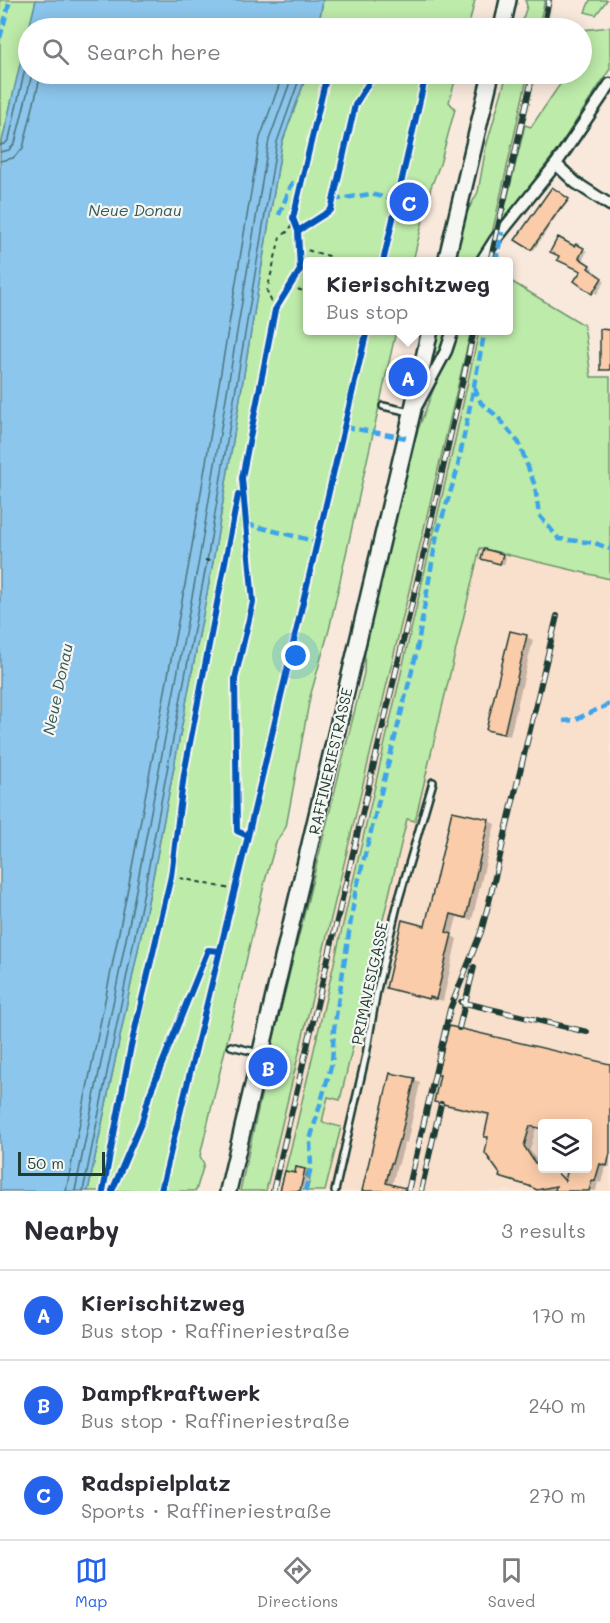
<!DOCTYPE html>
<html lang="en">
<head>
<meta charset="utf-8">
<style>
	:root { --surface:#fff; --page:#f2f2f3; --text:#2b2b33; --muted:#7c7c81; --line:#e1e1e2; --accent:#2563eb }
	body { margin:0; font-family:Mali,sans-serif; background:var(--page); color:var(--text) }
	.controls { position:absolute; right:18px; bottom:18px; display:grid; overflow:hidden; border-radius:6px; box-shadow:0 3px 15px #0003 }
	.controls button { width:54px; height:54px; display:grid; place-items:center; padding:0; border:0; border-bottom:2px solid var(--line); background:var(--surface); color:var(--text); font:30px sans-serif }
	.scale { position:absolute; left:18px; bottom:15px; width:87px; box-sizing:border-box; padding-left:6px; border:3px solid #1f3d34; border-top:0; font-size:16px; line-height:21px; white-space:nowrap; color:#1f3d34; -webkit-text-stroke:4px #f6f6f2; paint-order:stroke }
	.you { position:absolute; left:296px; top:656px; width:21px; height:21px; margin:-15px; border:4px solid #fff; border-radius:50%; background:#1a73e8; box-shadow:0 0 0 9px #1a73e833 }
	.badge { display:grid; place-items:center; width:39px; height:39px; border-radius:50%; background:var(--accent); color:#fff; font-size:20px; font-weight:700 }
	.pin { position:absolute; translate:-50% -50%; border:3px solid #fff; box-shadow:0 2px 6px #0006 }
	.popup { position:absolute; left:303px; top:257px; width:210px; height:78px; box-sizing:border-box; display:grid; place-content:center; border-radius:6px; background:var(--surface); filter:drop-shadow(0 2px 4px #0005); font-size:20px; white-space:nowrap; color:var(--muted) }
	.popup b { font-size:22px; color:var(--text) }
	.popup::after { content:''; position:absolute; left:50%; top:100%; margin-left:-12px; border:12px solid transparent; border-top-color:var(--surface) }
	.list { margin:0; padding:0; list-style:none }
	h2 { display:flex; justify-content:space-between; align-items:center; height:78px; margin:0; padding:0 24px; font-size:26px }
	h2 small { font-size:20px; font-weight:400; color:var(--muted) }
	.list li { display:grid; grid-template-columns:39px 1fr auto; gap:18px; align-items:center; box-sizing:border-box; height:90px; padding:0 24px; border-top:2px solid var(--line) }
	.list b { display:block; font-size:22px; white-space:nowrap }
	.list p { margin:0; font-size:20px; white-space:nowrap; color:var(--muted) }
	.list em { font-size:20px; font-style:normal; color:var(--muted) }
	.icon { flex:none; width:33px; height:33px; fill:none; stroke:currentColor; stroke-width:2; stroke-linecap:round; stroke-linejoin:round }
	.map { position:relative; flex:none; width:610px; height:1191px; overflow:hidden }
	.search { position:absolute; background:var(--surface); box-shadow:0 3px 15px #0003; left:18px; right:18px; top:18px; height:66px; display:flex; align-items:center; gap:15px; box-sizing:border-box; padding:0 21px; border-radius:33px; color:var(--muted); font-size:22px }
	.sheet { height:348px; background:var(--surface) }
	nav { display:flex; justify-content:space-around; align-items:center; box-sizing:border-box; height:84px; border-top:2px solid var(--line); background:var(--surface); font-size:16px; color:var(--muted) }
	nav a { display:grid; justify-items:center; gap:3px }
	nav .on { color:var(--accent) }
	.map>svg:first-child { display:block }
	.built { fill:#f9e0cd; fill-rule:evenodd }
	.green { fill:#bdeba9; stroke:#6e946e; stroke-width:1.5 }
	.water { fill:#8cc6ec; stroke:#608fa2; stroke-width:1.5 }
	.shadow { fill:#0003; fill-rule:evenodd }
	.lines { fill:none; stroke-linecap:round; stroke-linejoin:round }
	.shore { stroke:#4b747e; stroke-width:1.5 }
	.building { fill:#fbccaa; stroke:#1f3d34; stroke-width:1.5; fill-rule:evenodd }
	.lane-casing { stroke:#1f3d34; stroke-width:10 }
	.street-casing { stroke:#1f3d34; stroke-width:15 }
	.secondary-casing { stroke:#1f3d34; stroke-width:20 }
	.path { stroke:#1f3d34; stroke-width:2; stroke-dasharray:4.5 4.5; stroke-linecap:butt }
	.lane { stroke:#f6f6f2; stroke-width:5 }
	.street { stroke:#f6f6f2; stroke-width:10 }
	.secondary { stroke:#f6f6f2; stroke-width:15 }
	.rail-casing { stroke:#1f3d34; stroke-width:6 }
	.rail { stroke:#f6f6f2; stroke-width:4; stroke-dasharray:11; stroke-linecap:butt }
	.quiet { stroke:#3da4eb; stroke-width:4.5; stroke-dasharray:9 4.5; stroke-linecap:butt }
	.cycleway-casing { stroke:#f6f6f2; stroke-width:10 }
	.cycleway { stroke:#0057b8; stroke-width:6 }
	.labels { text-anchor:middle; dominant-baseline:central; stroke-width:4.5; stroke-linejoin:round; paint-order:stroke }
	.street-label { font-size:15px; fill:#1f3d34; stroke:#f6f6f2 }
	.water-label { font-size:16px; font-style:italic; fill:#355859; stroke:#f6f6f2 }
</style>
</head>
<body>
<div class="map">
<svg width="610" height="1191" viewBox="0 0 610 1191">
	<rect width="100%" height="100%" fill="#f8e9dc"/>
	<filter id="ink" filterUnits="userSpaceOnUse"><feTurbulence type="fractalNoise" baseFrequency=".0167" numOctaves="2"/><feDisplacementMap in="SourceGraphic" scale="12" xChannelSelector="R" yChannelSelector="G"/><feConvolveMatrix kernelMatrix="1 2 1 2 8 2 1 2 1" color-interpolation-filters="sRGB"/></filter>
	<g filter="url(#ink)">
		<!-- built -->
		<path class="built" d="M 545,0 L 555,0 L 548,28 L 538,28 Z
			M 528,74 L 537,74 L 493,261 L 486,262 Z
			M 471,331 L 479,331 L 455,440 L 294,1136 L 279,1191 L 266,1191 Z
			M 480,548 L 610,579 L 610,1191 L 325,1191 L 341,1127 L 322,1122 L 328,1097 L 340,1099 L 407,819 L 415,820 ZM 542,1124 L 588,1124 L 588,1168 L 542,1168 Z"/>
		<!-- green -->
		<path class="green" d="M 0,0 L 36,0 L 0,150 Z
			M 323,0 L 475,0 L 468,28 L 318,28 Z
			M 525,0 L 545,0 L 538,28 L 520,28 L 527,6 Z
			M 590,0 L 607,0 L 596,15 L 585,12 Z
			M 610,27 L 610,69 L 557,150 L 501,224 L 525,125 L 531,127 L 567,74 L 582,74 L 582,30 Z
			M 307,74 L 457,74 L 449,102 L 455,109 L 440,164 L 431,187 L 413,261 L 308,262 L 308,330 L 396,331 L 329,630 L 310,697 L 286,827 L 276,842 L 265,881 L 200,1156 L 204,1164 L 196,1191 L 88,1191 L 151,887 L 213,562 L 282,143 Z
			M 507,74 L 528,74 L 491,238 L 478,261 L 454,262 L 466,214 L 478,192 L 486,147 Z
			M 509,280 L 584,325 L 591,377 L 610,377 L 610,579 L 480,548 L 415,821 L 407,819 L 340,1100 L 328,1097 L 322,1122 L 341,1127 L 325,1191 L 307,1191 L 310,1179 L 306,1176 L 308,1170 L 296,1167 L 295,1173 L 280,1191 L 294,1136 L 455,440 L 479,331 L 508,330 Z
			M 438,331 L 450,331 L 441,353 L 437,354 L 434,349 Z
			M 456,331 L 471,331 L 266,1191 L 240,1191 L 277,1024 L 364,673 L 365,640 L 412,445 Z"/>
		<!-- water -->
		<path class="water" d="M 36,0 L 323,0 L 318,28 L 29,28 Z
			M 28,30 L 28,74 L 307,74 L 282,143 L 213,562 L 151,887 L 88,1191 L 0,1191 L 0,150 Z"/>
		<!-- shadow -->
		<path class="shadow" d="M 552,189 L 569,201 L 564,207 L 563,206 L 534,250 L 518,239 Z
			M 576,246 L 587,251 L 582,261 L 593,268 L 591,271 L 605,281 L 597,294 L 576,281 L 583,271 L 575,248 Z
			M 502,555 L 506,557 L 504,565 L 483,558 Z
			M 527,637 L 533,640 L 510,736 L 494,733 L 488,729 Z
			M 488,821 L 495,824 L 472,920 L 457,917 L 452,936 L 457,939 L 443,1001 L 436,999 L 435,1001 L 394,991 L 387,987 L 426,928 Z
			M 610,1066 L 610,1167 L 606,1166 L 601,1183 L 598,1182 L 596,1191 L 541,1191 L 536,1188 L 507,1180 L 501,1176 L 501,1174 L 490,1138 L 485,1136 L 490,1116 L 442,1105 L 436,1101 ZM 542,1124 L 588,1124 L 588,1168 L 565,1168 L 563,1177 L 549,1168 L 542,1168 L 530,1150 L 536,1128 L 542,1130 Z
			M 414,1080 L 420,1083 L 407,1143 L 405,1142 L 398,1166 L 397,1165 L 392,1186 L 405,1191 L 364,1191 Z
			M 304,1170 L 310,1173 L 306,1191 L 282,1191 L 296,1175 Z"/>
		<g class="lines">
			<!-- shore -->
			<path class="shore" d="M 0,145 L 5,144 L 9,139 L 28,56
				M 0,152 L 9,150 L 15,143 L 32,74
				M 0,161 L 13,158 L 23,148 L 41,74
				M 66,1191 L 129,883 L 190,558 L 260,138 L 283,74
				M 75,1191 L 137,885 L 199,560 L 269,140 L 293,74
				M 83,1191 L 145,886 L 207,561 L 277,142 L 301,74"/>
		</g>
		<!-- building -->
		<path class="building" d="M 552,187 L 569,199 L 562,208 L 561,207 L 531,250 L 515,240 Z
			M 558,237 L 574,246 L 576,244 L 584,248 L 579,258 L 590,265 L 588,268 L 602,278 L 592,294 L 574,281 L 581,271 L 557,260 L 559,256 L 550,252 Z
			M 600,329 L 610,330 L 610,370 L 600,370 Z
			M 484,549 L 503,554 L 500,564 L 481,559 Z
			M 510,631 L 527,635 L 504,734 L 486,730 Z
			M 452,811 L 489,819 L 466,918 L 451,914 L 446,932 L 452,934 L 436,999 L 430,997 L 429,999 L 386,988 L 402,920 L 425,926 Z
			M 449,1026 L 610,1064 L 610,1153 L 607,1166 L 600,1164 L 595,1181 L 592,1180 L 589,1191 L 555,1191 L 556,1186 L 537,1190 L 529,1186 L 499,1177 L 500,1174 L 485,1153 L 488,1137 L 484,1137 L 489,1114 L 434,1102 L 440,1075 L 437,1075 ZM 543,1124 L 588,1124 L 588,1168 L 568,1168 L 565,1181 L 553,1168 L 543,1168 L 543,1163 L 535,1163 L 524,1146 L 530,1126 L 543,1129 Z
			M 390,1073 L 415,1078 L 400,1140 L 399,1140 L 392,1163 L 391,1163 L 386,1183 L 405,1188 L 405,1191 L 362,1191 Z
			M 296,1167 L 305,1169 L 300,1191 L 280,1191 L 285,1171 L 295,1173 Z"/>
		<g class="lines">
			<!-- lane casing -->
			<g class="lane-casing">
				<path id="lane" d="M 383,406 L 410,412
					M 231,1046 L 259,1053
					M 335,1191 L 366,1055 L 377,990 L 398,902 L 433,782"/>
			</g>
			<!-- street casing -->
			<g class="street-casing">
				<path id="street" d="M 556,164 L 576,183 L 610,205
					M 481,262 L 495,240 L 556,164 L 610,84
					M 417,405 L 446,351 L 453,330"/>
			</g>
			<!-- secondary casing -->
			<g class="secondary-casing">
				<path id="secondary" d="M 502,28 L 508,0
					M 446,262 L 491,74
					M 228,1191 L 412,413 L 430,330"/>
			</g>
			<!-- path -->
			<path class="path" d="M 299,248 L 329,256 L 337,262
				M 289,287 L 308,292
				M 275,310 L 267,291 L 280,237 L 290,230 L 293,218
				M 205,560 L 213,562
				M 171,876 L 235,890"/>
			<!-- lane -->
			<use href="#lane" class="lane"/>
			<!-- street -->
			<use href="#street" class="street"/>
			<!-- secondary -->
			<use href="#secondary" class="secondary"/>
			<!-- rail casing -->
			<g class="rail-casing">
				<path id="rail" d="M 543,28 L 549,0
					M 490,262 L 533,74
					M 461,1002 L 587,1032
					M 459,1028 L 474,967
					M 273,1191 L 426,544 L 474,330
					M 408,1191 L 450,1009 L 481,932 L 489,902 L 557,616
					M 421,1191 L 441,1104"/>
			</g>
			<!-- rail -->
			<use href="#rail" class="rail"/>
			<!-- quiet -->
			<path class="quiet" d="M 0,38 L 10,0
				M 333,200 L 370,194 L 397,200
				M 279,215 L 292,183 L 300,185
				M 496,262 L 502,232
				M 474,387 L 481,403 L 498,417 L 519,443 L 535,486 L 539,515 L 559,539 L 595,543 L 610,549
				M 345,427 L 406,438
				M 246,524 L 318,542
				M 563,721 L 574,720 L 610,704
				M 305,1191 L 311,1167 L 310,1140 L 332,1063 L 334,1029 L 355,894 L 416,655 L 437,534 L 457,471 L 485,330"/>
			<!-- cycleway casing -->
			<g class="cycleway-casing">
				<path id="cycleway" d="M 298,231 L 293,218 L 327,74
					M 383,262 L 426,74
					M 248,836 L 237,831 L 235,679 L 253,602 L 242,478 L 275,310 L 300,270 L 298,231 L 331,210 L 355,105 L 374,74
					M 103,1191 L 131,1046 L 171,876 L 184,774 L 238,495
					M 112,1191 L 142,1121 L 149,1096 L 208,950 L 220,951
					M 161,1191 L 248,836 L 367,330"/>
			</g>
			<!-- cycleway -->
			<use href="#cycleway" class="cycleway"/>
		</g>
	</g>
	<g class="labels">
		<!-- street labels -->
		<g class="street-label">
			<text transform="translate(330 761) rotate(-77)">RAFFINERIESTRASSE</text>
			<text transform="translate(369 983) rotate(-78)">PRIMAVESIGASSE</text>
		</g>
		<!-- water labels -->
		<g class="water-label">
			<text x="135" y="209">Neue Donau</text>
			<text transform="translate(57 689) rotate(-78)">Neue Donau</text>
		</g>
	</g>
</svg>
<div class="controls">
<button><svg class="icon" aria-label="layers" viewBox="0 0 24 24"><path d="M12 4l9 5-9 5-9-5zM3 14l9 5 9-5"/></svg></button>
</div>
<div class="scale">50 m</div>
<div class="you"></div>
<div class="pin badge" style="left:408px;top:377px">A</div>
<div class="popup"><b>Kierischitzweg</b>Bus stop</div>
<div class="pin badge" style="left:268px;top:1067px">B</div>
<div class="pin badge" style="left:409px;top:202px">C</div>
<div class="search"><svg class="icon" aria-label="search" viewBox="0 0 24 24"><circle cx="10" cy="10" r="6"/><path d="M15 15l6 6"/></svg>Search here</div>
</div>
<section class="sheet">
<h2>Nearby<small>3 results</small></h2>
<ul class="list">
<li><span class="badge">A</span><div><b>Kierischitzweg</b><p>Bus stop · Raffineriestraße</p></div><em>170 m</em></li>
<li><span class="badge">B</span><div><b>Dampfkraftwerk</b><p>Bus stop · Raffineriestraße</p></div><em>240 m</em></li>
<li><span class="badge">C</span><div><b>Radspielplatz</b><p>Sports · Raffineriestraße</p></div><em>270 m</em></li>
</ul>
</section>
<nav>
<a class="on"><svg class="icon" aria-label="map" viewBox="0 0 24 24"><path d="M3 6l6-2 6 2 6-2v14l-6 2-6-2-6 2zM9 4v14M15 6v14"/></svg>Map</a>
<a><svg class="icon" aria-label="directions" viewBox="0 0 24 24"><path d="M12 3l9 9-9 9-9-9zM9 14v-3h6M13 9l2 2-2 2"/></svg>Directions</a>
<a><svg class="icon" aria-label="saved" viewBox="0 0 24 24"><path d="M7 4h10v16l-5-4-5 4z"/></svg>Saved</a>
</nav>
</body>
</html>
